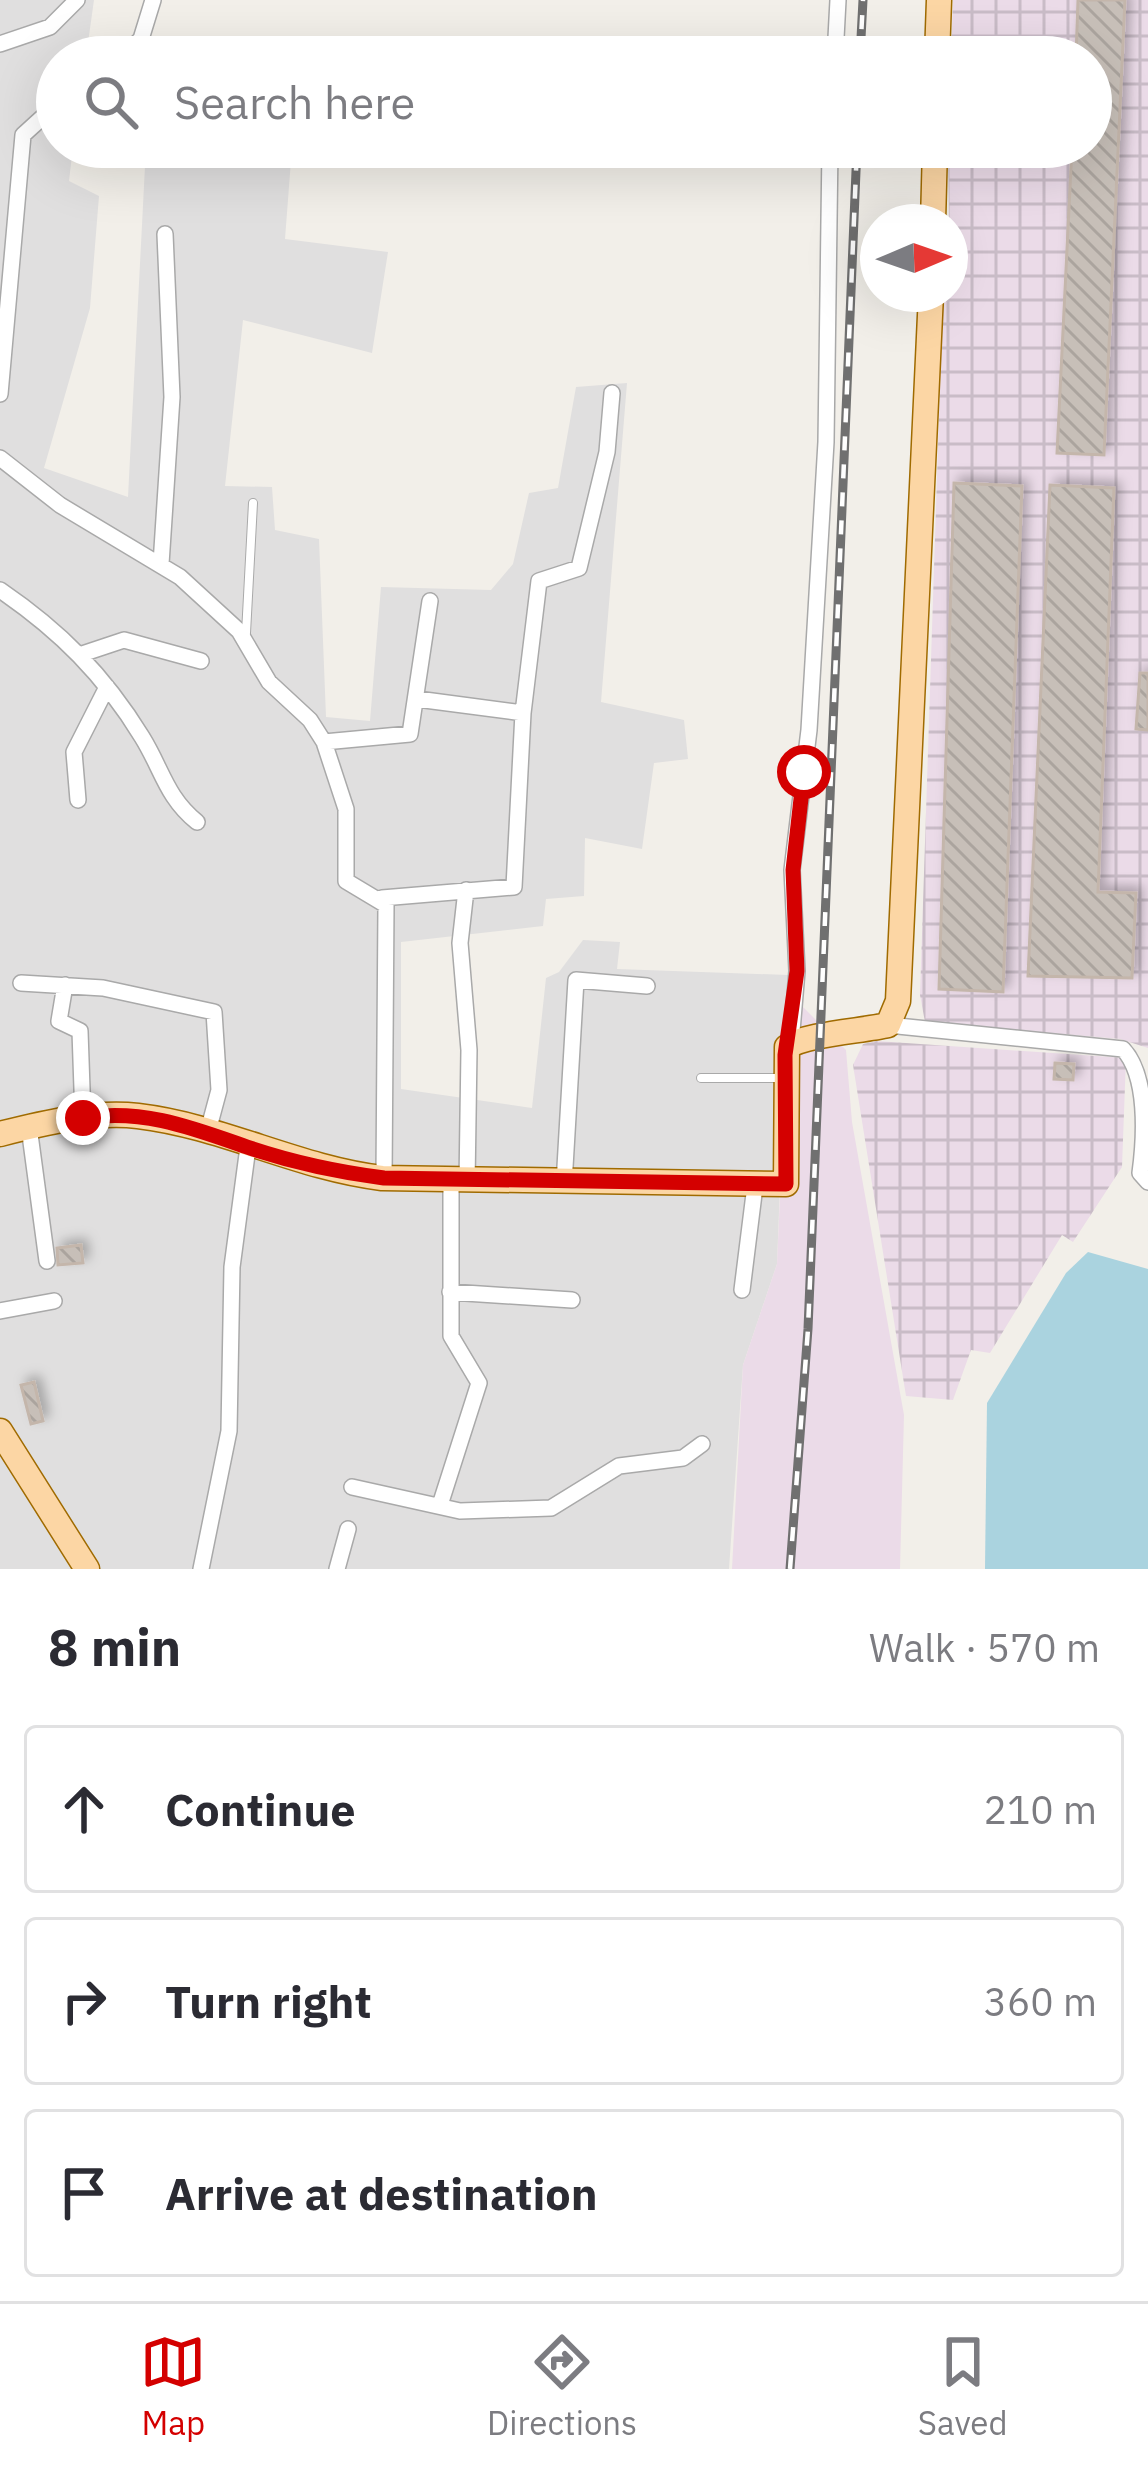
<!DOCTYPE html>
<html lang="en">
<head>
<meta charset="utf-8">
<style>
	:root { --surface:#fff; --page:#f7f7f7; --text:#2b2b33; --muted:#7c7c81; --line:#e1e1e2; --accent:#d40000 }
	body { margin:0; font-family:"IBM Plex Sans",sans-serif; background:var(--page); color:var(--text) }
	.compass { position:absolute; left:860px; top:204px; width:108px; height:108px; border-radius:50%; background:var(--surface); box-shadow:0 12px 48px #0002; rotate:88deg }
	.stop { position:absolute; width:36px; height:36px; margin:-27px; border:9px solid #d40000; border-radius:50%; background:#fff }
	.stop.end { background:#d40000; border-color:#fff; box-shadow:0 3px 12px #0008 }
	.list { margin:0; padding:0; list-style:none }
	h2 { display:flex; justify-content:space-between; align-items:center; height:156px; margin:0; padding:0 48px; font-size:51px }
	h2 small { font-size:39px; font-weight:400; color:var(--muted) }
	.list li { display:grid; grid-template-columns:78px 1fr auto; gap:36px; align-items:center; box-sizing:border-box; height:168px; margin:0 24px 24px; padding:0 24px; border:3px solid var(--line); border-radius:12px }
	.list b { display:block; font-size:45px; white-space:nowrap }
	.list em { font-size:39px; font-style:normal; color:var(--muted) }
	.icon { flex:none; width:66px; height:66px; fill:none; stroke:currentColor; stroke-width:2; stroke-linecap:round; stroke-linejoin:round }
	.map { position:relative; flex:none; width:1148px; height:1569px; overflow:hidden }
	.search { position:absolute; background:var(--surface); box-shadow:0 12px 48px #0002; left:36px; right:36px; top:36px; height:132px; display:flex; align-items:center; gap:30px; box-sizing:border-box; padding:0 42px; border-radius:66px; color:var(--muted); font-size:45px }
	.sheet { height:732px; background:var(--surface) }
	nav { display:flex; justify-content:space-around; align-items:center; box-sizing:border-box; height:168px; border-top:3px solid var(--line); background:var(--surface); font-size:33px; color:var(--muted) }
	nav a { display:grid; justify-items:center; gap:6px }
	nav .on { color:var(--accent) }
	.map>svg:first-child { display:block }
	.residential { fill:#e0dfdf }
	.industrial { fill:url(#industrial-grid) }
	.railway { fill:#ebdbe8 }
	.water { fill:#aad3df }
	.building { fill:url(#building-back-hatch); stroke:#c4b6ab; stroke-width:3; filter:url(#shadow) }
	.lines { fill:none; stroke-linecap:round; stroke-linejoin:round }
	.service-casing { stroke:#a9a9a9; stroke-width:10 }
	.minor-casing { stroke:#a9a9a9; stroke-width:18 }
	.primary-casing { stroke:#a06b00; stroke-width:27 }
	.service { stroke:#fff; stroke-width:8 }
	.minor { stroke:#fff; stroke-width:15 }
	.primary { stroke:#fcd6a4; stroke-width:24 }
	.rail-casing { stroke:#707070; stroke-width:9 }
	.rail { stroke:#fff; stroke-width:4.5; stroke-dasharray:14; stroke-linecap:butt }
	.route { stroke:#d40000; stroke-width:15 }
</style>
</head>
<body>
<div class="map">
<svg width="1148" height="1569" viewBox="0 0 1148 1569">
	<defs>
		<pattern id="industrial-grid" width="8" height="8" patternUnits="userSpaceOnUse" patternTransform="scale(3)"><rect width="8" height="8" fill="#ebdbe8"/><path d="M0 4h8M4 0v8" fill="none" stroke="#c9bcc7"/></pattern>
		<pattern id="building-back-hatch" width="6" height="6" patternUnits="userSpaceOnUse" patternTransform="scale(3)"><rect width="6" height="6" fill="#c7bfb8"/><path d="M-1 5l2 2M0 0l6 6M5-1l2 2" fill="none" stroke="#aba49e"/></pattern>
		<filter id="shadow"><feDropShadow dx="5.5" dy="-5.5" stdDeviation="6" flood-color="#0004"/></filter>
	</defs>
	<rect width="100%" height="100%" fill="#f2efe9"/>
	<!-- residential -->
	<path class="residential" d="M 0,0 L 94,0 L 86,57 L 57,57 L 57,147 L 73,147 L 69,181 L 99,196 L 90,308 L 44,468 L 128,497 L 146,147 L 292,147 L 285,239 L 388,252 L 372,353 L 243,320 L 225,486 L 272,487 L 275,530 L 319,539 L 326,717 L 370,721 L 381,587 L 491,590 L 513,564 L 529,493 L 558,488 L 576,387 L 627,383 L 601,702 L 684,720 L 688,759 L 654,763 L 642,849 L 585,838 L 584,896 L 546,899 L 543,926 L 401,942 L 401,1089 L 532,1108 L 546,978 L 559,972 L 583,940 L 620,942 L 617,969 L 788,975 L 777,1264 L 743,1365 L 729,1569 L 0,1569 Z"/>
	<!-- industrial -->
	<path class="industrial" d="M 953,0 L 1148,0 L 1148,1048 L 1120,1039 L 925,1022 L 920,995 L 943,294 L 950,294 L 948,147 L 1091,147 L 1091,57 L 951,57 Z
		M 877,1041 L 1126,1058 L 1122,1167 L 1073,1242 L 1062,1235 L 990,1353 L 971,1350 L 953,1400 L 906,1396 L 853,1065 L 863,1044 Z"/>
	<!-- railway -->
	<path class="railway" d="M 789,993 L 846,1050 L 852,1122 L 904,1415 L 900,1569 L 732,1569 L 743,1365 L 777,1264 Z"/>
	<!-- water -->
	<path class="water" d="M 1088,1252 L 1148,1269 L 1148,1569 L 985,1569 L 987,1403 L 1066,1273 Z"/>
	<!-- building -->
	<path class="building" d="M 1078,0 L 1125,0 L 1104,455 L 1057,453 L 1072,147 L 1091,147 L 1091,57 L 1076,57 Z
		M 954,483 L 1022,486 L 1003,992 L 939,989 Z
		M 1050,485 L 1114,488 L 1098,892 L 1136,893 L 1132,978 L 1028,976 Z
		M 1140,673 L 1148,673 L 1148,730 L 1136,729 Z
		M 1055,1063 L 1074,1064 L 1073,1080 L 1054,1079 Z
		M 81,1245 L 83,1263 L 58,1265 L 57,1248 Z
		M 34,1382 L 43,1421 L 31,1424 L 21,1385 Z"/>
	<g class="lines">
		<!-- service casing -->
		<g class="service-casing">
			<path id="service" d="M 246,633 L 253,503
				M 701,1078 L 783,1078"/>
		</g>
		<!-- minor casing -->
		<g class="minor-casing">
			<path id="minor" d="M 0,44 L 50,27 L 77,0
				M 122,57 L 141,39 L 153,0
				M 835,57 L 838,0
				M 0,394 L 23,135 L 57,104
				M 0,458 L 60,505 L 180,577 L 239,631 L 269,682 L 310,720 L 324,742 L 346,809 L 346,881 L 386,905 L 384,1178
				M 161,564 L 172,397 L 165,234
				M 0,590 C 60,631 104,675 142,737 C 162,769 166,797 197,822
				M 82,654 L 124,640 L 201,661
				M 417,699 L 523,713
				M 324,742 L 410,734 L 430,601
				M 78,800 L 74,752 L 107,687
				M 466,890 L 460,943 L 469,1050 L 467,1183
				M 382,898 L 514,887 L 523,713 L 539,581 L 579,568 L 607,452 L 612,393
				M 21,983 L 103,988 L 214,1012 L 219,1090 L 208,1131
				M 65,985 L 59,1021 L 80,1031 L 83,1118
				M 888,1025 L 1123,1049 C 1148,1076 1145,1136 1140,1173 L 1148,1182
				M 791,1043 L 797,971 L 792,870 L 809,730 L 826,442 L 830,147
				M 29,1127 L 47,1261
				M 564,1184 L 576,980 L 647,986
				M 742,1290 L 755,1186
				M 450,1292 L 572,1300
				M 0,1311 L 54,1301
				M 352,1487 L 460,1511 L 551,1508 L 619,1466 L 683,1458 L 702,1444
				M 440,1505 L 479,1383 L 451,1336 L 451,1182
				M 201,1569 L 229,1431 L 232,1267 L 248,1147
				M 337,1569 L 348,1529"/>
		</g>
		<!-- primary casing -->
		<g class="primary-casing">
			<path id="primary" d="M 937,57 L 939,0
				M 933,222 L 935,147
				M 0,1134 C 43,1123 93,1111 138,1116 C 222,1126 298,1168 382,1178 L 786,1184 L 787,1047 C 805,1034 862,1031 888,1025 L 898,1001 L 931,294
				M 0,1431 L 87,1569"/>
		</g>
		<!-- service -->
		<use href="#service" class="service"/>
		<!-- minor -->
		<use href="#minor" class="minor"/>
		<!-- primary -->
		<use href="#primary" class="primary"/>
		<!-- rail casing -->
		<g class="rail-casing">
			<path id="rail" d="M 860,57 L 863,0
				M 790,1569 L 808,1329 L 857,147"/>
		</g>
		<!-- rail -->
		<use href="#rail" class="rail"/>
	</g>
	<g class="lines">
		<!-- route -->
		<path class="route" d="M 83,1118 C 142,1108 193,1128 247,1147 C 291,1162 338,1172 384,1178 L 786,1184 L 785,1055 L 797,971 L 793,870 L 804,772"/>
	</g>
</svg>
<svg class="compass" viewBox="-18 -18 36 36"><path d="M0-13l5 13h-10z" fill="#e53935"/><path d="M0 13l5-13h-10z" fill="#7c7c81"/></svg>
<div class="stop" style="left:804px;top:772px"></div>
<div class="stop end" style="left:83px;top:1118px"></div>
<div class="search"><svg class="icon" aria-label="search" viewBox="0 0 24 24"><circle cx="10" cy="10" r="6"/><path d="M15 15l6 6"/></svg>Search here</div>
</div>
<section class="sheet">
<h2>8 min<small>Walk · 570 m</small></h2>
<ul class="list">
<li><svg class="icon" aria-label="ahead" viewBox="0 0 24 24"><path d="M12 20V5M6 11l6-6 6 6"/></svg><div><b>Continue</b></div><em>210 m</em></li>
<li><svg class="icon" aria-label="right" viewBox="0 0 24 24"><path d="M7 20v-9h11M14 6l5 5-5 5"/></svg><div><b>Turn right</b></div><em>360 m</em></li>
<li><svg class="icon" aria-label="arrive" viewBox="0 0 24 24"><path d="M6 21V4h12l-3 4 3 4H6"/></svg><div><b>Arrive at destination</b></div></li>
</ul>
</section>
<nav>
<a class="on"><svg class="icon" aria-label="map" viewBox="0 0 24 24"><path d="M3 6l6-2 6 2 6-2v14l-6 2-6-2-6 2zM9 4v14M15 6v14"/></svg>Map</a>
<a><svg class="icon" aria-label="directions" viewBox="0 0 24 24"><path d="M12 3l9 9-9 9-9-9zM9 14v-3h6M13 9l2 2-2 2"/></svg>Directions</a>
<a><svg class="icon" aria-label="saved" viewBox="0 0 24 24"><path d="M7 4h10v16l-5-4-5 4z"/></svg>Saved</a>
</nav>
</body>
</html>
